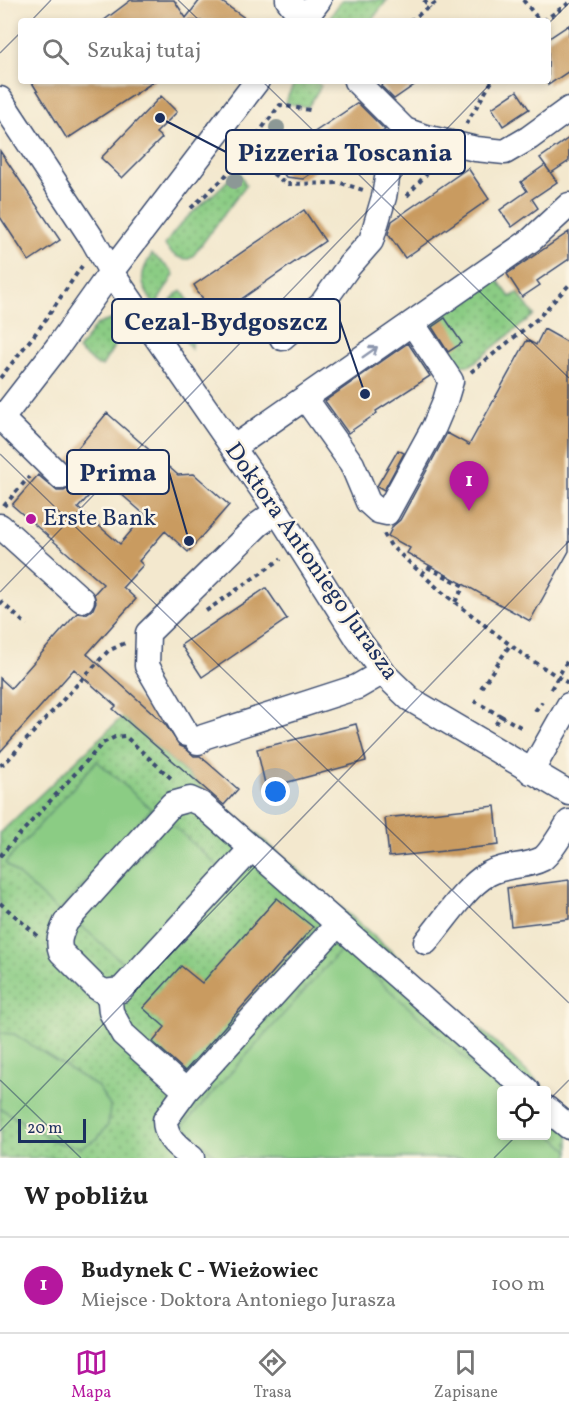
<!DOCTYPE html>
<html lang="pl">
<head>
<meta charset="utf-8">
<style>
	:root { --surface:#fff; --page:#f2f2f2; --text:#222; --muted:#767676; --line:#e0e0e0; --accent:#b5179e }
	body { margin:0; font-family:Vollkorn,serif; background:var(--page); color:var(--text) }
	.controls { position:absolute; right:18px; bottom:18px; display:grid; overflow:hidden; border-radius:6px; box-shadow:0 3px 9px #0003 }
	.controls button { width:54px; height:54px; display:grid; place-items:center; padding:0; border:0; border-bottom:2px solid var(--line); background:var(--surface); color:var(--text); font:30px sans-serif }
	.scale { position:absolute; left:18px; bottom:15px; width:68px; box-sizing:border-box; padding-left:6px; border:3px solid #1b2f5e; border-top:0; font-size:16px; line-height:21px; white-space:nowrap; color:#1b2f5e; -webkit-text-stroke:4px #fcf5e5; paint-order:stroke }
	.you { position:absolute; left:276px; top:792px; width:21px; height:21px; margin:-15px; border:4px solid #fff; border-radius:50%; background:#1a73e8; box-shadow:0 0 0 9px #1a73e833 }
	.badge { display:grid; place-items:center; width:39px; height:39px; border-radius:50%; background:var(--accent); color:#fff; font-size:20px; font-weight:700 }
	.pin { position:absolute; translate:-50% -50px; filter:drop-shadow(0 2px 3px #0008) }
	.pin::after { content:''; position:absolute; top:32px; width:21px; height:18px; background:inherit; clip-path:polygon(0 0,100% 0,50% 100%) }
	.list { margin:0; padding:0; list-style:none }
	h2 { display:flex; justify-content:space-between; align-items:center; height:78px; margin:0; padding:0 24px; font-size:26px }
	h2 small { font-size:20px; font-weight:400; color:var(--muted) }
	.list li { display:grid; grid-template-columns:39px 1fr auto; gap:18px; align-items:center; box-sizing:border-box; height:96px; padding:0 24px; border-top:2px solid var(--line) }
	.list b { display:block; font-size:22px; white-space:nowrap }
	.list p { margin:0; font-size:20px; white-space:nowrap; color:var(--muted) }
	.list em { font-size:20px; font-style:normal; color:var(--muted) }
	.icon { flex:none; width:33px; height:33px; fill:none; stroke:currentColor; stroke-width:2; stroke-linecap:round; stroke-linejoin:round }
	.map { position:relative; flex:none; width:569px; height:1158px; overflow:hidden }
	.search { position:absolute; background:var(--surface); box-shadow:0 3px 9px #0003; left:18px; right:18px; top:18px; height:66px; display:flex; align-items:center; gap:15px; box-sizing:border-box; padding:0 21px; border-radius:6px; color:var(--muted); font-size:22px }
	.sheet { height:174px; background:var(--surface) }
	nav { display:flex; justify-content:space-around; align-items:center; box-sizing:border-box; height:84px; border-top:2px solid var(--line); background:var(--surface); font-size:16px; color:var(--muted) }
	nav a { display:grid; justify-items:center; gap:3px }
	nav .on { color:var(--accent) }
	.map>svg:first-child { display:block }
	.grass { fill:url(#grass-dots); stroke:#537e71; stroke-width:1.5 }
	.green { fill:#8bcc84; stroke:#537e71; stroke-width:1.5 }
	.building { fill:#c99b61; fill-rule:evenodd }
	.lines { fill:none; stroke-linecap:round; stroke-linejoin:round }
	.minor-casing { stroke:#3b4b6f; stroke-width:27 }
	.path { stroke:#3b4b6f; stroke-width:4; stroke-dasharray:4.5 4.5; stroke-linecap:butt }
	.minor { stroke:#fff; stroke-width:24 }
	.tree { fill:#8c9896 }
	.oneway { stroke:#8d97ae }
	.ticks { fill:none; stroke:#1b2f5e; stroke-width:1.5; stroke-opacity:0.45 }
	.poi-dot { fill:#b5179e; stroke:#fcf5e5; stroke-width:2 }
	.labels { text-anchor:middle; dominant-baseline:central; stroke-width:5; stroke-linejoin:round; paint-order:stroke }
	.poi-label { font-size:24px; fill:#1b2f5e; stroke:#fcf5e5; text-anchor:start }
	.street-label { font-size:24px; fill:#1b2f5e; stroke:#fcf5e5 }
	.leader { fill:none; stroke:#1b2f5e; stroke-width:2 }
	.callout-dot { fill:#1b2f5e; stroke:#fcf5e5; stroke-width:2 }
	.callout { fill:#fcf5e5; stroke:#1b2f5e; stroke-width:2 }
	.callout-label { font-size:26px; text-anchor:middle; font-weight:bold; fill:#1b2f5e }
</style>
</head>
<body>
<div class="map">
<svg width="569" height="1158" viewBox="0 0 569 1158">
	<defs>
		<pattern id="grass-dots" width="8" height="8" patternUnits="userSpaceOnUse" patternTransform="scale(1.5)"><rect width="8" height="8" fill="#8bcc84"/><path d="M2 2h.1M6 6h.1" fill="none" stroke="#71a66f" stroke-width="1.8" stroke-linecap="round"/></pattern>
	</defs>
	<rect width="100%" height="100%" fill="#fcf5e5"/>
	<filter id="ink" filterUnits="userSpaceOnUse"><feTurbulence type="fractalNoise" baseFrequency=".0167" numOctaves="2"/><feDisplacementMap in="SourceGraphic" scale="12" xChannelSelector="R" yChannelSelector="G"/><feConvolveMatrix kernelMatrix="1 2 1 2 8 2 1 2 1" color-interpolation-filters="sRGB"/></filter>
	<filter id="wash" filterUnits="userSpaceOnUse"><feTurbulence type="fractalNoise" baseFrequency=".008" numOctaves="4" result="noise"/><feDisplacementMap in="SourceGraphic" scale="24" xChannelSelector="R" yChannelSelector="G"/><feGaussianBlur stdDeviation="1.35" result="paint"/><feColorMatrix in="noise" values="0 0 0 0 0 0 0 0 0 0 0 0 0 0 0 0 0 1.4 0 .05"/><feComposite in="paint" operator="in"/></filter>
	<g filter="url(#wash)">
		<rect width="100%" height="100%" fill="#f3e8ce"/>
		<!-- grass -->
		<path class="grass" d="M 342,0 L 387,0 L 371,21 L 327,21 Z
			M 295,81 L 315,81 L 321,86 L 308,107 L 285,103 Z
			M 238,169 L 246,185 L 193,256 L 189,259 C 180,260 169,253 165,245 C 183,214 216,197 238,169 Z
			M 152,254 L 172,271 L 174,275 L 155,306 C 140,285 138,275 152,254 Z
			M 494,275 L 510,297 L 518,293 L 534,315 L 471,365 L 452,366 L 448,355 L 427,322 Z
			M 182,291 L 194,309 L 191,349 L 165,310 L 176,294 Z
			M 110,320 C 119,319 132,321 136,331 L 115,345 L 102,366 L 98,366 L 78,350 L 96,325 Z
			M 122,717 L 492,1039 L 546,1090 L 502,1090 L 502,1136 L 546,1136 L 546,1091 L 569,1112 L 569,1158 L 0,1158 L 0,833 Z"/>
		<!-- green -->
		<path class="green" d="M 97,761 L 151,809 L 59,912 L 5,863 Z
			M 169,822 L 219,867 L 129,968 L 78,923 Z
			M 343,948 L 501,1091 L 502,1136 L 546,1136 L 547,1131 L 569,1151 L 569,1158 L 218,1158 L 183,1126 Z
			M 0,1033 L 14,1034 L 98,1087 L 110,1106 L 108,1125 L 97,1139 L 81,1147 L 58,1143 L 0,1108 Z"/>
		<g id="blocks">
			<!-- building -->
			<path class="building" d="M 131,0 L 174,0 L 186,18 L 200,0 L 219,0 L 249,21 L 103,21 Z
				M 569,25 L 569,71 L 548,85 L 548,39 Z
				M 31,81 L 155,81 L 67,139 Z
				M 388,81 L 420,81 L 394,99 L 381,86 Z
				M 517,91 L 529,109 L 503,126 L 492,108 Z
				M 161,96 L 177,112 L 156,133 L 162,138 L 122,178 L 101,158 Z
				M 358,103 L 385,130 L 326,170 L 323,165 L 303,179 L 286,177 L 278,166 L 298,143 Z
				M 569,138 L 569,161 L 551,173 L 540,158 Z
				M 0,151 L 60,240 L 29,261 L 0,217 Z
				M 545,165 L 557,182 L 532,199 L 538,208 L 512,227 L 500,210 L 527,191 L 521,182 Z
				M 468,168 L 489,199 L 405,258 L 388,234 L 392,221 Z
				M 304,210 L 325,241 L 214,318 L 207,304 L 203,302 L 202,297 L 197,293 L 197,290 L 194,285 Z
				M 569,232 L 569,259 L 537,281 L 540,285 L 522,297 L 507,274 Z
				M 445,318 L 462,343 L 448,352 L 432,327 Z
				M 544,329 L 569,343 L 569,551 L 530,621 L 407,553 L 410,548 L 388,536 L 393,526 L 400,520 L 447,433 L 469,445 L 527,340 L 536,345 Z
				M 408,343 L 430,376 L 376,411 L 377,413 L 348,433 L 325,401 Z
				M 107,413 L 178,475 L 194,474 L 229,505 L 188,552 L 165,531 L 139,561 L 143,565 L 123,587 L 136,599 L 87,654 L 165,724 L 180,746 L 185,748 L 194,756 L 200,756 L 238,789 L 224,805 L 113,709 L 116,706 L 74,669 L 0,752 L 0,678 L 11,688 L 77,613 L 86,614 L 93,609 L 96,602 L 94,594 L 103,584 L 12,505 L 38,475 L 57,491 L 64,491 L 71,487 L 75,481 L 75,474 L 66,462 ZM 104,479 L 145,515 L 120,544 L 78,508 Z
				M 398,450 L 404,453 L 384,490 L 377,486 Z
				M 266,588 L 287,619 L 202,677 L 181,645 Z
				M 356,724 L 366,761 L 266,788 L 257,749 Z
				M 495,806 L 499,845 L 389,857 L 385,818 Z
				M 569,880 L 569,919 L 511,926 L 507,888 Z
				M 277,898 L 313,927 L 185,1071 L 153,1042 L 165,1027 L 143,1008 L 181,966 L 202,983 Z"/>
		</g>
	</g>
	<g filter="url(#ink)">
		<use href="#blocks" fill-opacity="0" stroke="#3b4b6f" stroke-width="1.5"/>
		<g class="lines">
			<!-- minor casing -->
			<g class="minor-casing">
				<path id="minor" d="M 288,0 L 304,20
					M 303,21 L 319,0
					M 356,81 L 405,130 L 425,137 L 476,149 L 505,152 L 529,138 L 569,109
					M 0,99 L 93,240 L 111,272 L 277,511 L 358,639 L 385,675 L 410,699 L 569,793
					M 282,338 L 321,305 L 349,266 L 371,241 L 384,197 L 390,160 L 405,130
					M 305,398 L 352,464 L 368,502 L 378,511 L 387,513 L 434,427 L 445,401 L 451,381 L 412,323
					M 2,419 L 61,477
					M 0,421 L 59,345 L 111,272 L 257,81
					M 233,448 L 531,240 L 569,205
					M 0,526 L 82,600
					M 187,734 L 147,666 L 148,633 L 259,524 L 277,511
					M 198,742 L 203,737 L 357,687 L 383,672
					M 531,772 L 569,705
					M 252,848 L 121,990 L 104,992 L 96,987 L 61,952 C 57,941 61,933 66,922 L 172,804 L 190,799 L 201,804 L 527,1090
					M 426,942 C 444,921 464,888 488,874 C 505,864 525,868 542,859 C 550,854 563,831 569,822
					M 109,992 L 111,1012 L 123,1034 L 186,1091 L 338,924
					M 186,1091 L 165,1120 C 165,1139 179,1147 192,1158
					M 546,1108 L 569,1127"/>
			</g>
			<!-- path -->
			<path class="path" d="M 424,0 L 430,8
				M 523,0 L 540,21
				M 410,21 L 439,0
				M 543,21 L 569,3
				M 466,124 L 492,81
				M 266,168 L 286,184 L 341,183 L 363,190
				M 407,196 L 436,163
				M 191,208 L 223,179 L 280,105 L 310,110
				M 471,372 L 537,319 L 569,285
				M 0,378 L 39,329 L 82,266
				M 4,506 L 29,477
				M 384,534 L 391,546 L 442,592 L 522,654 L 568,683
				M 422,574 L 427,567 L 464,586 L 465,585
				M 0,601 L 27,625
				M 455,602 L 464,586
				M 206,611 L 281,559
				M 481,688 L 510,645
				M 551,689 L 569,658
				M 474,701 L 501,716 L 495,725
				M 535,711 L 542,702
				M 501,716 L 524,729
				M 0,765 L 5,763 L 108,651 L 125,643
				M 0,856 L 103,743 L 115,737 L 125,736 L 173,780
				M 0,903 L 38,936"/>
			<!-- minor -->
			<use href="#minor" class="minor"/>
		</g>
		<!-- trees -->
		<g class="tree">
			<circle cx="277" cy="128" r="8"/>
			<circle cx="235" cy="181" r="8"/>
		</g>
		<!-- one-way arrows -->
		<defs><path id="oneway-shaft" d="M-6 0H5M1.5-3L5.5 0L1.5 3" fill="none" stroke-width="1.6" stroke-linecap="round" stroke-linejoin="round" transform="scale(1.5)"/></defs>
		<use class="oneway" href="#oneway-shaft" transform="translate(370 352) rotate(-35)"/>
	</g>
	<!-- ticks -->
	<path class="ticks" d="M 178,0 L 200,21M 31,21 L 51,0M 548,24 L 569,3M 0,53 L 21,32M 262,81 L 569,378M 0,454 L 569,1003M 0,592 L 493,81M 0,1080 L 81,1158M 546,1103 L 569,1080M 0,1131 L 569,541M 494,1158 L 516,1136"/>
	<!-- markers -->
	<circle class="poi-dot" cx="31" cy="519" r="6"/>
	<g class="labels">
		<!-- poi labels -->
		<g class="poi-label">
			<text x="43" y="519">Erste Bank</text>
		</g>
		<!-- street labels -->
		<g class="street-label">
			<text transform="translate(311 562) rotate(55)">Doktora Antoniego Jurasza</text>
		</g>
	</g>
	<!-- callouts -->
	<path class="leader" d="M160 118L226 152M365 394L340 321M189 541L169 472"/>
	<g class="callout-dot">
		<circle cx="160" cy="118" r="6"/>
		<circle cx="365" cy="394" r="6"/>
		<circle cx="189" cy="541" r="6"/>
	</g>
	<g class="callout">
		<rect x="226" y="130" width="239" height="44" rx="6"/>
		<rect x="112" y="299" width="228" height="44" rx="6"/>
		<rect x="67" y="450" width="102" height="44" rx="6"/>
	</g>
	<g class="callout-label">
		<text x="345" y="161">Pizzeria Toscania</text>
		<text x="226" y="330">Cezal-Bydgoszcz</text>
		<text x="118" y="481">Prima</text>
	</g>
</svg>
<div class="controls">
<button><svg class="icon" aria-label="locate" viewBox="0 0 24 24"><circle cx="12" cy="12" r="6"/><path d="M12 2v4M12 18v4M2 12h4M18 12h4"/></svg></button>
</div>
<div class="scale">20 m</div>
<div class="you"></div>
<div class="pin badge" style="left:469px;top:511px">1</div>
<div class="search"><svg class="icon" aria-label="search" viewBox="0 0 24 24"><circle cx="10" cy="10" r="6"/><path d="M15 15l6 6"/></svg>Szukaj tutaj</div>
</div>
<section class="sheet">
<h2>W pobliżu<small></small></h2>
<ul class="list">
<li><span class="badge">1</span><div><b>Budynek C - Wieżowiec</b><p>Miejsce · Doktora Antoniego Jurasza</p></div><em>100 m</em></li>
</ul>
</section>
<nav>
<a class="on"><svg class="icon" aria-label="map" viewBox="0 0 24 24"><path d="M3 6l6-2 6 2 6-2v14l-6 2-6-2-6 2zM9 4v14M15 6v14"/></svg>Mapa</a>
<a><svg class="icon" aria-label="directions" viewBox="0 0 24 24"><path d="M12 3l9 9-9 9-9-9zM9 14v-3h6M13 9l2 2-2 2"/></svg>Trasa</a>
<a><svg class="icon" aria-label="saved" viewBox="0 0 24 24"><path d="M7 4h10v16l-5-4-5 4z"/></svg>Zapisane</a>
</nav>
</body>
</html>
